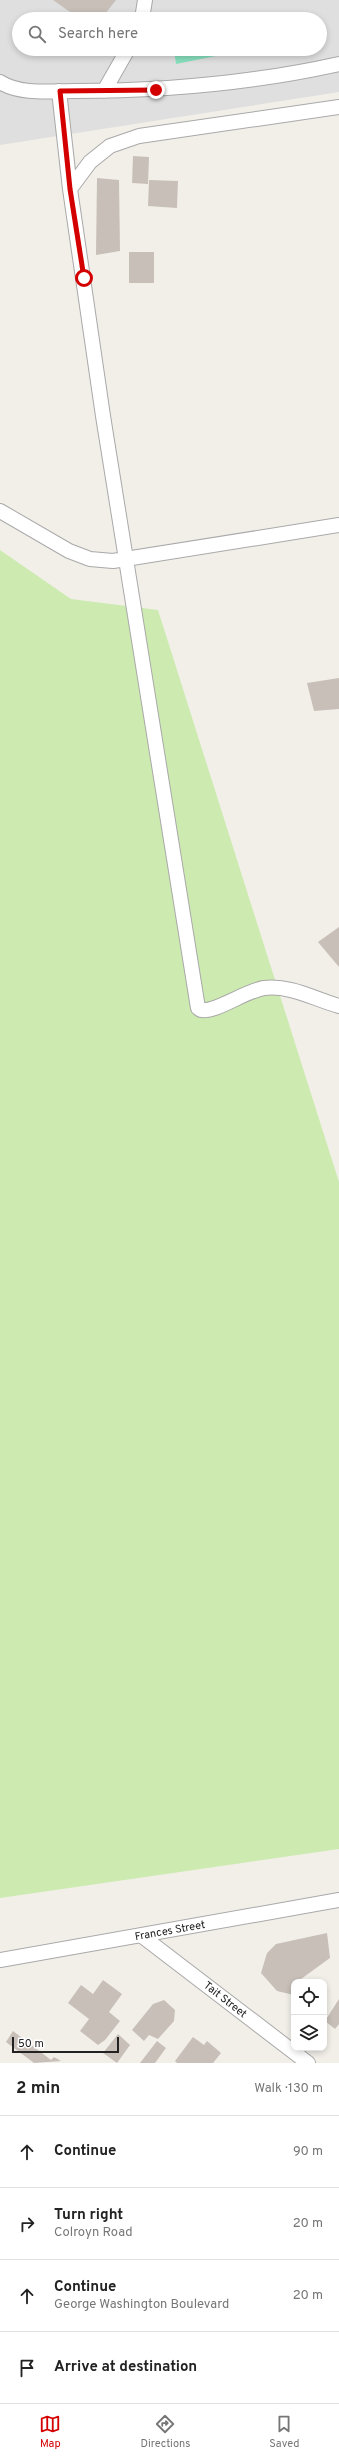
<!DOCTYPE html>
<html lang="en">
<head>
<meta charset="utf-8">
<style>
	:root { --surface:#fff; --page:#f6f6f6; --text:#222; --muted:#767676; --line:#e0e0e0; --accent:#d40000 }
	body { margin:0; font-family:Overpass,sans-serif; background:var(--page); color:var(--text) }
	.controls { position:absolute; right:12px; bottom:12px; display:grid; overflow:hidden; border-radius:8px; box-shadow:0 2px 6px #0003 }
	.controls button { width:36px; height:36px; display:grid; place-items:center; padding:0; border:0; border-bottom:1px solid var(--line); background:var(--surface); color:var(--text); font:20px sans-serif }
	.scale { position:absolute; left:12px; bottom:10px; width:107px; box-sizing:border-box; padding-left:4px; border:2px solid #222; border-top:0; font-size:11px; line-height:14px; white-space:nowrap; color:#222; -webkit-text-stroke:3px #fff; paint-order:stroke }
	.stop { position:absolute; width:12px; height:12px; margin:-9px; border:3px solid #d40000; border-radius:50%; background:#fff }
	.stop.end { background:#d40000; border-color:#fff; box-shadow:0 1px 4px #0008 }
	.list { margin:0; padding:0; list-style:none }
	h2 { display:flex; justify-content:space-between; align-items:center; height:52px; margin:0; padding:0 16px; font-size:17px }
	h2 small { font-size:13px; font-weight:400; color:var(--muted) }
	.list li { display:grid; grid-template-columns:26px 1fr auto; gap:12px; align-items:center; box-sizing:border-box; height:72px; padding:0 16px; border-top:1px solid var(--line) }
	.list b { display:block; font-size:15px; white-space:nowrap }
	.list p { margin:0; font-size:13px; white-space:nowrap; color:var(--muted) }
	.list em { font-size:13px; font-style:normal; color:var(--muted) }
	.icon { flex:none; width:22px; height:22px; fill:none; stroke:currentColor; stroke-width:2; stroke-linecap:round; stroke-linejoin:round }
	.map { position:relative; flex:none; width:339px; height:2063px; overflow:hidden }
	.search { position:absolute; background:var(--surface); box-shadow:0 2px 6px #0003; left:12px; right:12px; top:12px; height:44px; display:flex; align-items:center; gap:10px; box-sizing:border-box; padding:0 14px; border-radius:22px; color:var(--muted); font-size:15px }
	.sheet { height:340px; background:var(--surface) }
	nav { display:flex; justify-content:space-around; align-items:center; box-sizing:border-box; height:56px; border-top:1px solid var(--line); background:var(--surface); font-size:11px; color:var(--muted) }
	nav a { display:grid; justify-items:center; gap:2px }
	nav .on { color:var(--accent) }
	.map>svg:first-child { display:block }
	.residential { fill:#e0dfdf; fill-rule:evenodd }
	.grass { fill:#cdebb0 }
	.pitch { fill:#88e0be }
	.building { fill:#c7bfb8 }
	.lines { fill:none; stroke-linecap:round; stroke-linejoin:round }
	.street-casing { stroke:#a9a9a9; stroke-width:16 }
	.street { stroke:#fff; stroke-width:14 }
	.route { stroke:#d40000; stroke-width:5 }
	.labels { text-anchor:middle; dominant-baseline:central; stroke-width:3.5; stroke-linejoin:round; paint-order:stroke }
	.street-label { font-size:11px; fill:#222; stroke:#fff }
</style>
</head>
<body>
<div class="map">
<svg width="339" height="2063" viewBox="0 0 339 2063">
	<rect width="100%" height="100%" fill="#f2efe9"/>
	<!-- residential -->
	<path class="residential" d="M 0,0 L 339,0 L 339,92 L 0,145 ZM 19,19 L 320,19 L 320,49 L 19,49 Z"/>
	<!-- grass -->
	<path class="grass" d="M 0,550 L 71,599 L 158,610 L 339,1182 L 339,1849 L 0,1898 Z"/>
	<!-- pitch -->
	<path class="pitch" d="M 246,12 L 247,19 L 195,19 Z
		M 174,49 L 251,49 L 176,64 Z"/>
	<!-- building -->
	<path class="building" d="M 53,0 L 116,0 L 101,19 L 80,19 Z
		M 133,156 L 149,157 L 148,184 L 132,183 Z
		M 97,178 L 119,180 L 120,251 L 96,255 Z
		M 149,180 L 178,181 L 177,208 L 148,206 Z
		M 129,252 L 154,252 L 154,283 L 129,283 Z
		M 339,678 L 339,709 L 314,711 L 307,683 Z
		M 339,927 L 339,967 L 318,942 Z
		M 327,1933 L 330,1958 L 301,1979 L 300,1982 L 294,1982 L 294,1995 L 277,1991 L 261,1973 L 267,1953 L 276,1944 Z
		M 103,1980 L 122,1994 L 109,2012 L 120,2021 L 105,2040 L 98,2045 L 80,2031 L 89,2019 L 68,2003 L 81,1985 L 93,1994 Z
		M 339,1999 L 339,2024 L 335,2029 L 325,2021 Z
		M 164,2000 L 175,2010 L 174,2021 L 158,2039 L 149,2035 L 144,2041 L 132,2030 L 153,2004 Z
		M 13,2031 L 51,2060 L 54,2057 L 61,2061 L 34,2063 L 6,2042 Z
		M 118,2034 L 130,2045 L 117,2063 L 103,2053 Z
		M 193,2037 L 204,2045 L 207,2041 L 221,2053 L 213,2063 L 177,2063 L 175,2061 Z
		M 157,2041 L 166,2048 L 155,2063 L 140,2063 Z"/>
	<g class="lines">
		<!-- street casing -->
		<g class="street-casing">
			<path id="street" d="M 142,19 L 145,0
				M 0,82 C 20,95 52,91 74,91 C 163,91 253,83 339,64
				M 59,91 L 70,189 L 103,416 L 198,1008 L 201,1010 C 215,1013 245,991 264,988 C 291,985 314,999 339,1006
				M 104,91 L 128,49
				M 70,189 L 90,162 L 110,146 L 139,136 L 339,107
				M 0,511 L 69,551 L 90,559 L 113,561 L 339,525
				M 142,1936 L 308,2063
				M 0,1960 L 339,1900"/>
		</g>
		<!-- street -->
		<use href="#street" class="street"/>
	</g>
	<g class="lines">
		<!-- route -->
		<path class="route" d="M 84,278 L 70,189 L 60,91 L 156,90"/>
	</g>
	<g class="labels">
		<!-- street labels -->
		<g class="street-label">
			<text transform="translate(170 1931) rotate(-10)">Frances Street</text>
			<text transform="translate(225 2000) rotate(38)">Tait Street</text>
		</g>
	</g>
</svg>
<div class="controls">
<button><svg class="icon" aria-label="locate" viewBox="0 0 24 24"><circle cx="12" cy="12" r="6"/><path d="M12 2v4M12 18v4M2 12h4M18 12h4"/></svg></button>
<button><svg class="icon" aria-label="layers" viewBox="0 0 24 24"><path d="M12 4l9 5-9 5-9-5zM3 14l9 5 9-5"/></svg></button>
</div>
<div class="scale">50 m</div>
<div class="stop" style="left:84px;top:278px"></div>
<div class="stop end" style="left:156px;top:90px"></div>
<div class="search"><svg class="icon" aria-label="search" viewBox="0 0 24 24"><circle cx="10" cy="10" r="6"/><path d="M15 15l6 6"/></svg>Search here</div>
</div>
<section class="sheet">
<h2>2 min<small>Walk · 130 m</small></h2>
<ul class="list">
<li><svg class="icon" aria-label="ahead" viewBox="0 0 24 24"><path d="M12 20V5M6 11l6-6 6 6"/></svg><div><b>Continue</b></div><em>90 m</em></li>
<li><svg class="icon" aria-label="right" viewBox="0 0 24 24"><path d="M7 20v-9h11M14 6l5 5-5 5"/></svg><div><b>Turn right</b><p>Colroyn Road</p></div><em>20 m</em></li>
<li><svg class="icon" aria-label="ahead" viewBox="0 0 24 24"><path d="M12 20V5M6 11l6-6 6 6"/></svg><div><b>Continue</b><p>George Washington Boulevard</p></div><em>20 m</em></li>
<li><svg class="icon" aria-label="arrive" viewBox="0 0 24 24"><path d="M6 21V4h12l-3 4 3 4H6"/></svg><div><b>Arrive at destination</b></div></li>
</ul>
</section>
<nav>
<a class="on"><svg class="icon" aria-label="map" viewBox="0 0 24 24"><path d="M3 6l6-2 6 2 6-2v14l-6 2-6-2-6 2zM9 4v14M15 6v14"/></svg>Map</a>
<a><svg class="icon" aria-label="directions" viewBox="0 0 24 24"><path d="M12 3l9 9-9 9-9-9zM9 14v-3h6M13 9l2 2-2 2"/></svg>Directions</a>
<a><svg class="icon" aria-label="saved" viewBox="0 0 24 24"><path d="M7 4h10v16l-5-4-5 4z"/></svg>Saved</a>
</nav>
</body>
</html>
